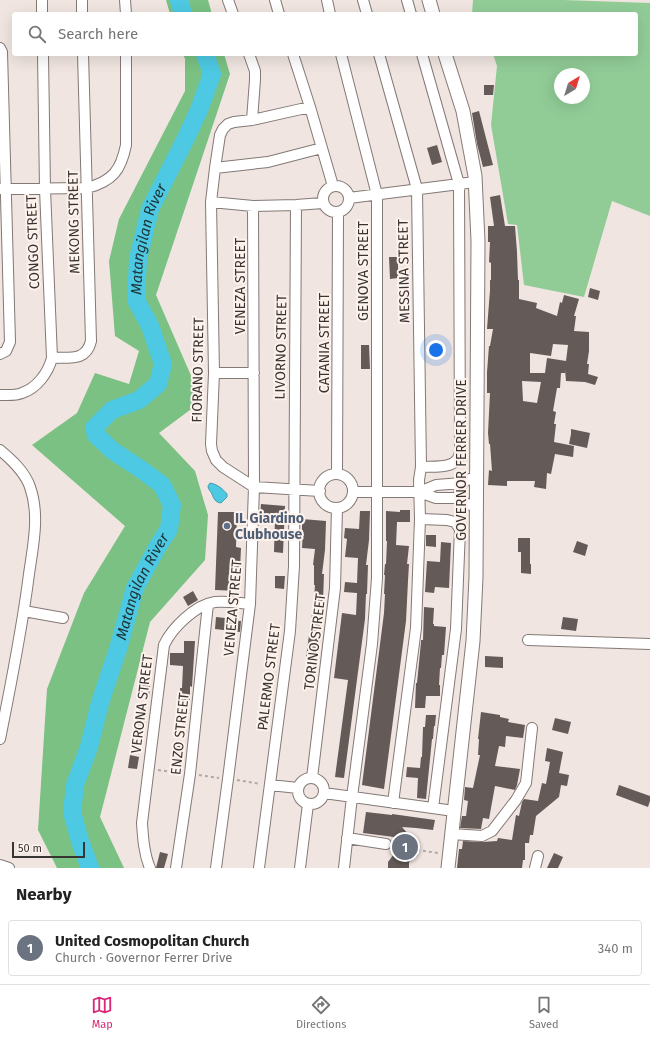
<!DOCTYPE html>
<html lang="en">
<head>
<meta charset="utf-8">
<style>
	:root { --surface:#fff; --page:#f2f2f2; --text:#222; --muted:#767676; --line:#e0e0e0; --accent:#db2777 }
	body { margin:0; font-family:"Fira Sans",sans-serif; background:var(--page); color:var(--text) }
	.compass { position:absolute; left:554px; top:68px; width:36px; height:36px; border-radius:50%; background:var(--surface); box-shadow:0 4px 16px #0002; rotate:38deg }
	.scale { position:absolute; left:12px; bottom:10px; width:73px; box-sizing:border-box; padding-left:4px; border:2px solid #383432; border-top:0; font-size:11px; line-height:14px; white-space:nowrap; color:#383432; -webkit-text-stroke:3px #fef2ed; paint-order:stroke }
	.you { position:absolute; left:436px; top:350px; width:14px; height:14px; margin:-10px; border:3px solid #fff; border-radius:50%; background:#1a73e8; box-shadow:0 0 0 6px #1a73e833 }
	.badge { display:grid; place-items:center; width:26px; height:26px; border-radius:50%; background:var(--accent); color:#fff; font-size:13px; font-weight:700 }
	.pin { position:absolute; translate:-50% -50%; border:2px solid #fff; box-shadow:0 1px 4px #0006 }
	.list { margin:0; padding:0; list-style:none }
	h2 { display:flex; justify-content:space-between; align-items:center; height:52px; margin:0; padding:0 16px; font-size:17px }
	h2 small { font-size:13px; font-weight:400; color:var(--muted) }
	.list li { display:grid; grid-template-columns:26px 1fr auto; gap:12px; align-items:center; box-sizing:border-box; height:56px; margin:0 8px 8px; padding:0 8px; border:1px solid var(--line); border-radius:4px }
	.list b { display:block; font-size:15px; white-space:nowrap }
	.list p { margin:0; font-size:13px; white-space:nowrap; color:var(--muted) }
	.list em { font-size:13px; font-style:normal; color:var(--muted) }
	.icon { flex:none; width:22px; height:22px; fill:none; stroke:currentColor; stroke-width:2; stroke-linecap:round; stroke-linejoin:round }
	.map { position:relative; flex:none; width:650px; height:868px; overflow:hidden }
	.search { position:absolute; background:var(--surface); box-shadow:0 4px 16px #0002; left:12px; right:12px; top:12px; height:44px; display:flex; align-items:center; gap:10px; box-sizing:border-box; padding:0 14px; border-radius:4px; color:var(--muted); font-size:15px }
	.sheet { height:116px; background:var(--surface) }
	nav { display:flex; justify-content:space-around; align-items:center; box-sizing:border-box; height:56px; border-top:1px solid var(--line); background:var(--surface); font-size:11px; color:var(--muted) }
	nav a { display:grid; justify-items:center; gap:2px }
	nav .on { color:var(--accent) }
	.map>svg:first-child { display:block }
	.green { fill:#91cc97; fill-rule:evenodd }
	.forest { fill:#7ac183 }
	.water { fill:#4dc9e3; stroke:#479cae }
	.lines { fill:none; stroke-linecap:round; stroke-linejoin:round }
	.river { stroke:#4dc9e3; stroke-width:18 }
	.building { fill:#645a57; fill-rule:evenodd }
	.street-casing { stroke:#837975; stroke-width:12 }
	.secondary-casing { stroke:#837975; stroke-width:15 }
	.path { stroke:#b1a9a5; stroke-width:2; stroke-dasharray:3 3; stroke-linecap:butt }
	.street { stroke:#fff; stroke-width:10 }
	.secondary { stroke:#fff; stroke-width:13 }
	.service-dot { fill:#5c6f8a; stroke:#fef2ed; stroke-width:1.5 }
	.labels { text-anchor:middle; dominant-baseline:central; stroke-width:4; stroke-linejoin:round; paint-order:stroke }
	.street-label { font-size:14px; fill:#383432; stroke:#fef2ed }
	.service-label { font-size:14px; font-weight:bold; fill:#4e5e75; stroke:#fef2ed; text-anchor:start }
	.water-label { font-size:15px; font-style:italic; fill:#1d3338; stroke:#fef2ed }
</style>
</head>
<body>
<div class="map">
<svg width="650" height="868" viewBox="0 0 650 868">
	<rect width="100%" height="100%" fill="#f0e5e0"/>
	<!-- green -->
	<path class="green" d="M 473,0 L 564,0 L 650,3 L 650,216 L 612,201 L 584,297 L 524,285 L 517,225 L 508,224 L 491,125 L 497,66 L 493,54 L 636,54 L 636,14 L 472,14 ZM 560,74 L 584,74 L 584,98 L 560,98 Z"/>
	<!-- forest -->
	<path class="forest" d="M 166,0 L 208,0 L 212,14 L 170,14 Z
		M 183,54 L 224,54 L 230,74 L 156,295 L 202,401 L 159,433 L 195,471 L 208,515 L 205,560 L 150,622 L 100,817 L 124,868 L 57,868 L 38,830 L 47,689 L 84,593 L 125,526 L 32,445 L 77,413 L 95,373 L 129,384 L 139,351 L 115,336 L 109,261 L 119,219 L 185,91 L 185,59 Z"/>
	<!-- water -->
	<path class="water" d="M 210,483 C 217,484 223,489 227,494 L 227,497 L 221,503 C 215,502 214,499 212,494 C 211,491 208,490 208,486 Z"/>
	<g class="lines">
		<!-- river -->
		<g class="river">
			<path d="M 179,0 L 183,14"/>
			<path id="s1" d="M 90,868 L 80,841 L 72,812 L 75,785 L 89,747 L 100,703 L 118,649 L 135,588 L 158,546 L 169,529 L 172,505 L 162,485 L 142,470 L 113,451 L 96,435 L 94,428 L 112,410 L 139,400 L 158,384 L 163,364 L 150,326 L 136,300 L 138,259 L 150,209 L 186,138 L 199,110 L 212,74 L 205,54"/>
		</g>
	</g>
	<!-- building -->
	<path class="building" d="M 484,85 L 494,85 L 493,95 L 484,95 Z
		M 479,111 L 493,165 L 483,167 L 477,144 L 472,113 Z
		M 437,145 L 442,162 L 432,165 L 427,148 Z
		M 500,195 L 505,226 L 515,226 L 517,252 L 518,280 L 519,280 L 519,299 L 537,303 L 536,308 L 557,316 L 560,302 L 562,303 L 564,295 L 579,299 L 574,316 L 576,316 L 574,331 L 589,332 L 589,351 L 587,364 L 589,364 L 588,374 L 598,377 L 595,385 L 585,382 L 566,381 L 565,370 L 565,373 L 561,373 L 560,388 L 557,388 L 553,411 L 556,412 L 554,424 L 556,424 L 554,442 L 574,446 L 573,457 L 555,454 L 551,474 L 547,473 L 546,489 L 534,487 L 535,481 L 507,481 L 507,486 L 488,485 L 489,470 L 492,471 L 490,444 L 489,444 L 488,433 L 490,393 L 487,393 L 487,372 L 489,346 L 490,346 L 493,329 L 487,329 L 490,290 L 490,280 L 491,280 L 491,263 L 489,262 L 490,242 L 488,242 L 488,226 L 494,226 L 490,197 ZM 553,344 L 568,345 L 566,361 L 547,358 L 545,373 L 530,373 L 530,353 L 551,356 ZM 522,381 L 541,382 L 537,403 L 523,401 Z
		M 389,257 L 398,257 L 398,278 L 390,279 Z
		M 590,288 L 600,291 L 598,300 L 588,297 Z
		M 361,345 L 369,345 L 370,369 L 361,369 Z
		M 571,429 L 590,433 L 587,448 L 569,444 L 571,434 Z
		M 261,504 L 285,506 L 283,553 L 274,552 L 275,517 L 260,517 Z
		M 400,510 L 410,510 L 410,522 L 397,522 L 396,545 L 409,546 L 407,564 L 409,564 L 408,581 L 406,621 L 384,789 L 362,785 L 384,613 L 385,594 L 384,594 L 385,575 L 384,575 L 385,564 L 386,564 L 387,541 L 386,541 L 386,511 L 400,512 Z
		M 360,511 L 370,511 L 369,540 L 366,565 L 368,565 L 367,594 L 366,594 L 365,619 L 344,778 L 335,777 L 348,680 L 334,678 L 342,613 L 356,615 L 357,593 L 344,592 L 345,582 L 357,583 L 358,558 L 345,557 L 347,539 L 344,538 L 345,528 L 359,529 Z
		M 218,512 L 237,512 L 236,547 L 241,548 L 239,591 L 215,590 Z
		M 302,519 L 326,521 L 325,550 L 322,574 L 324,574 L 323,601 L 316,658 L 306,657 L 314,599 L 315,585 L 314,585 L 314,565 L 313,565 L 315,549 L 302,548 L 303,530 L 302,530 Z
		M 426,535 L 436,535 L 436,547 L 426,546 Z
		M 518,538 L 530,538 L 530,564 L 531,564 L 531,574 L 521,573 L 521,552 L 518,552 Z
		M 577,541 L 588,545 L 585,556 L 573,552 Z
		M 441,542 L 451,543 L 449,588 L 435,587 L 434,593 L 425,592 L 427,561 L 440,562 Z
		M 275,576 L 285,576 L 284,589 L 275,588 Z
		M 193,591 L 198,600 L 188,606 L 183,597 Z
		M 424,607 L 434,608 L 433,624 L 434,624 L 434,626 L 446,627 L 444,655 L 442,655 L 441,668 L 440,668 L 439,685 L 440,685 L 440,696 L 426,696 L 425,708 L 415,708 L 416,683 L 417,683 L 421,642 L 421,640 L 423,640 Z
		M 216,617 L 225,618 L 225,620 L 241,621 L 240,632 L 215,629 Z
		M 563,617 L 578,619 L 576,631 L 561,629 Z
		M 184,641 L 195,641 L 192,687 L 190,686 L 190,700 L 180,700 L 180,688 L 182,688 L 183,666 L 170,665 L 170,653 L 184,653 Z
		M 485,656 L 503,657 L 503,668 L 485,667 Z
		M 140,684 L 150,684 L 149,697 L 140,696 Z
		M 481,712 L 500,715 L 500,717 L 509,719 L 508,722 L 525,725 L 523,738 L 506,736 L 505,747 L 499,746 L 495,766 L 520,769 L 517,785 L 515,790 L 495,786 L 489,819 L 483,818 L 481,829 L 460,828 L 462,816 L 466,816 L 468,801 L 464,800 L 465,787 L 473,788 L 480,755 L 478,755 L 479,739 L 478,739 Z
		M 137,714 L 146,715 L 144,726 L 135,724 Z
		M 426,715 L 436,715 L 435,726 L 434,726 L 433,739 L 432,739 L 426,799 L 417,798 L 418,778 L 406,777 L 407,767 L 420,768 L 421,757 L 422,757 L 423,727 L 425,727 Z
		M 555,718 L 571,722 L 568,734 L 552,730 Z
		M 175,746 L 184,746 L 183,757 L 174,756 Z
		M 547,748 L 563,752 L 559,773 L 569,775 L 567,786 L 561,785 L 559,797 L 536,816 L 533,835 L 530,835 L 529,843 L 525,843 L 525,860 L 523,860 L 522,868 L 457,868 L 459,849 L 462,849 L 463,841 L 482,842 L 497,841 L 498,838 L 512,840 L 516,815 L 519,816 L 522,802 L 524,799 L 538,801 L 542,783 L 546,784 L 550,762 L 545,761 Z
		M 130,755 L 139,757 L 137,769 L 128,768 Z
		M 619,785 L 650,796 L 650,801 L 648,807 L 616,795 Z
		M 366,812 L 392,815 L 392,814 L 435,820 L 433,830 L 416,828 L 402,827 L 415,842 L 414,851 L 418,855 L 409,862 L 409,868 L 388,868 L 388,862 L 400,846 L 393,844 L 394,837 L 363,833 Z
		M 160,852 L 168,854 L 164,868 L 156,868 Z
		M 554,853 L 563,857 L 558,868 L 547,868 Z"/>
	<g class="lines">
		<!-- street casing -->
		<g class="street-casing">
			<path id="street" d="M 42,0 L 42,14
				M 82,0 L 82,14
				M 125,0 L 126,14
				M 228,0 L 233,14
				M 275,0 L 279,14
				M 327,0 L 330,14
				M 363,0 L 367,14
				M 407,0 L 411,14
				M 0,48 L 2,52 L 10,342 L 6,351 L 0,354
				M 249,54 L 255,71 L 255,80 L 252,120
				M 293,54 L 310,107 L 333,186
				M 341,54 L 377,195 L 377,578 L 372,644 L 352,797 L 344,868
				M 379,54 L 417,189 L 421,467 L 419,480 L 420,519 L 416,628 L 393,803
				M 310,107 L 252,120 L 234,122 L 228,124 L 223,129 L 220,135 L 215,168 L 211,202 L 214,373 L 211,444 L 212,451 L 216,460 L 223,467 L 254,487 L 320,491
				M 215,168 L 268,162 L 322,148
				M323 199a13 13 0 1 1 26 0a13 13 0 1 1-26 0Z
				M 0,189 L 87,188 C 113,181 121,170 126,145 L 126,54
				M 349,198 L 475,182
				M 211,202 L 253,206 L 296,205 L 323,203
				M 52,358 C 69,357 86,362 91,341 L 83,54
				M 214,373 L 254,373
				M 0,395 C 7,395 15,396 22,393 C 37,388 48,373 52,358 L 45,189 L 43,54
				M 0,450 C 12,460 25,472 30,487 C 40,515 33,546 29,574 C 22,630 11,684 0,739
				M 421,467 C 435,466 459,470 460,451 L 459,184 L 422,54
				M 337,474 L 338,213
				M319 491a17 17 0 1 1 34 0a17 17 0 1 1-34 0Z
				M 353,492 L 419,492 L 436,498 L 461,498
				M 419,492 L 436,485 L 462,483
				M 476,505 C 473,505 469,505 467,504 C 457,498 457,485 467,480 C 470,478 473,479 477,479
				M 420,519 L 447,520 L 455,522 L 460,529 L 456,629 L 433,808
				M 24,611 L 63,618
				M 528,640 L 650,644
				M298 791a13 13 0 1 1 26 0a13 13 0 1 1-26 0Z
				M 312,778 L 335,588 L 337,508
				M 270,785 L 298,788
				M 324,793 L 454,811
				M 451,834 L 482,836 L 492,831 L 516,800 L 526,783 L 532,728
				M 347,838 L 386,844
				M 0,865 L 9,868
				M 150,868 C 144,854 143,838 142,823 L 164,645 C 172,628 195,605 215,602 C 226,601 239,603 250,604
				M 176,868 L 190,774 L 208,604
				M 216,868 L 228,779 L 250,604 L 254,487 L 253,206
				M 259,868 L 290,631 L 294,566 L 296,205
				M 300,868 L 308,804
				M 535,868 L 538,856"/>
		</g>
		<!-- secondary casing -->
		<g class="secondary-casing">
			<path id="secondary" d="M 429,0 L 433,14
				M 445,54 L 463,111 L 475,176 L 478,241 L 476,577 L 473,641 L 448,868"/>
		</g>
		<!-- path -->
		<path class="path" d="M 158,770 L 181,773
			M 199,775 L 219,778
			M 237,780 L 260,784
			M 417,850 L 438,853"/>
		<!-- street -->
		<use href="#street" class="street"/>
		<!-- secondary -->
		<use href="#secondary" class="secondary"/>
	</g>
	<!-- markers -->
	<circle class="service-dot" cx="227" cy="526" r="4"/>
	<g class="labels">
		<!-- street labels -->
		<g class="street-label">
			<text transform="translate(74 222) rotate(-91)">MEKONG STREET</text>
			<text transform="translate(33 242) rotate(-92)">CONGO STREET</text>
			<text transform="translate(363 271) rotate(-90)">GENOVA STREET</text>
			<text transform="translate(404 271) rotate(-91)">MESSINA STREET</text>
			<text transform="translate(240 286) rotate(-90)">VENEZA STREET</text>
			<text transform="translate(324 343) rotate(-90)">CATANIA STREET</text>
			<text transform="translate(281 347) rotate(-89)">LIVORNO STREET</text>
			<text transform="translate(198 370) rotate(-89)">FIORANO STREET</text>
			<text transform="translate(461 460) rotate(-90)">GOVERNOR FERRER DRIVE</text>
			<text transform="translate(233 608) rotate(-85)">VENEZA STREET</text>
			<text transform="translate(315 642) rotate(-83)">TORINO STREET</text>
			<text transform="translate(269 677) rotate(-83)">PALERMO STREET</text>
			<text transform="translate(142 704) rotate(-83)">VERONA STREET</text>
			<text transform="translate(180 734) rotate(-84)">ENZO STREET</text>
		</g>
		<!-- service labels -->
		<g class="service-label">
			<text x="235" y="518">IL Giardino<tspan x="235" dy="16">Clubhouse</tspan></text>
		</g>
		<!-- water labels -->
		<g class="water-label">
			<text stroke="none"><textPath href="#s1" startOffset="729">Matangilan River</textPath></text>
			<text stroke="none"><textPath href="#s1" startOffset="296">Matangilan River</textPath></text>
		</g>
	</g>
</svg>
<svg class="compass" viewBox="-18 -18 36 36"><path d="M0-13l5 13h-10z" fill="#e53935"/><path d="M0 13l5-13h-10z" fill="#767676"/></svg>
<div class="scale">50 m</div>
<div class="you"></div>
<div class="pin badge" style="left:405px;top:847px;background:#6b7280">1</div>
<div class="search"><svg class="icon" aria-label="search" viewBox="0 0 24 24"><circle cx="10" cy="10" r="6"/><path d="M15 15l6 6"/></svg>Search here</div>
</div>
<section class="sheet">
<h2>Nearby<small></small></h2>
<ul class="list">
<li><span class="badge" style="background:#6b7280">1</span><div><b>United Cosmopolitan Church</b><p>Church · Governor Ferrer Drive</p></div><em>340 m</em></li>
</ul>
</section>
<nav>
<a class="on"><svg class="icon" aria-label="map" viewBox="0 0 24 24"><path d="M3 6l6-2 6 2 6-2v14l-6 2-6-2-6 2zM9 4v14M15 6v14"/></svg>Map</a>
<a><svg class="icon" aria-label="directions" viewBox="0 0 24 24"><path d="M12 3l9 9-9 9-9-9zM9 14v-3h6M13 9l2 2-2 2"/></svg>Directions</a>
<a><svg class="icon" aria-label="saved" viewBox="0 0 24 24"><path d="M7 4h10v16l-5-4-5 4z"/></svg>Saved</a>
</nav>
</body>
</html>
